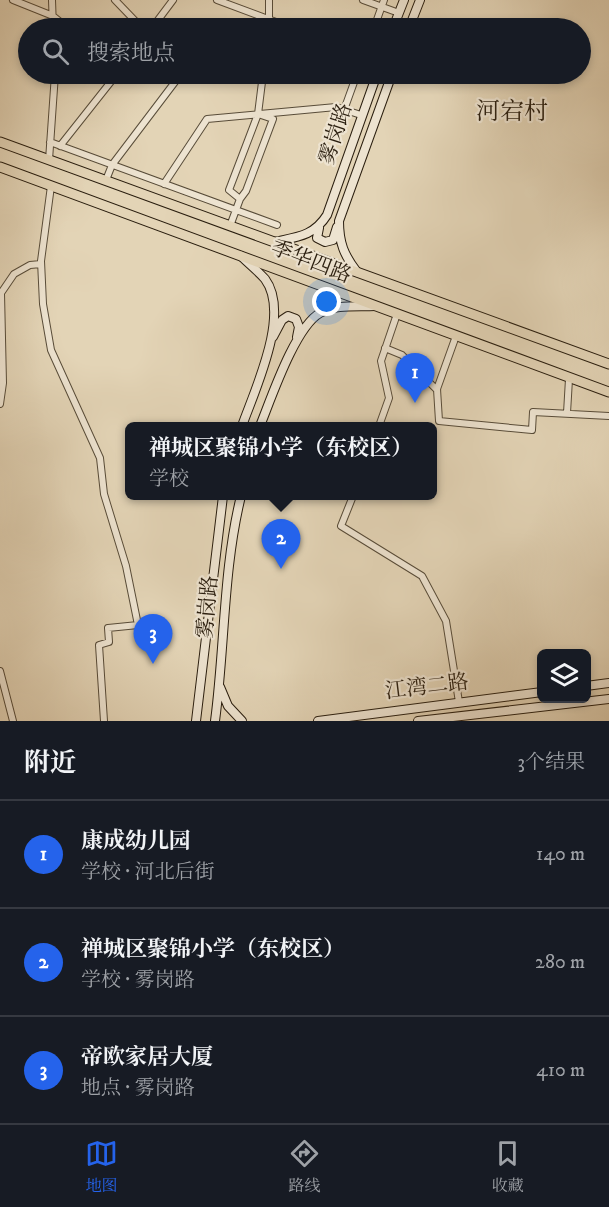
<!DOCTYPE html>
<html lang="zh">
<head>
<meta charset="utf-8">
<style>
	:root { --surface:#171b24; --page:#20242c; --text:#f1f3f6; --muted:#9ea1a6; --line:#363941; --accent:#2563eb }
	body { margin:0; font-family:"IM FELL DW Pica","Noto Serif SC",serif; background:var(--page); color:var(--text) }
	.controls { position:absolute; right:18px; bottom:18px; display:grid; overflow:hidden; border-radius:9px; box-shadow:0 3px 9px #0003 }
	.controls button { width:54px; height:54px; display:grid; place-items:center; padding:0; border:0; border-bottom:2px solid var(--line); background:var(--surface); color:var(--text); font:30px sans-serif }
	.you { position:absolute; left:327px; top:302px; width:21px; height:21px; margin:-15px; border:4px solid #fff; border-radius:50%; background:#1a73e8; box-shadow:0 0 0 9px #1a73e833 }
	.badge { display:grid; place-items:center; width:39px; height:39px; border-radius:50%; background:var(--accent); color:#fff; font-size:20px; font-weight:700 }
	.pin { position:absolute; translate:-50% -50px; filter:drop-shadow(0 2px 3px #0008) }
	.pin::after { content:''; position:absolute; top:32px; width:21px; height:18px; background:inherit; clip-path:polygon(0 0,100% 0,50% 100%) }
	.popup { position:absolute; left:125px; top:422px; width:312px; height:78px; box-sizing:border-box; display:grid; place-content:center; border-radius:9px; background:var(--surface); filter:drop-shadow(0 2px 4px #0005); font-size:20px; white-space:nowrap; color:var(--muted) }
	.popup b { font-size:22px; color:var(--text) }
	.popup::after { content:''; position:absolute; left:50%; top:100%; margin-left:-12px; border:12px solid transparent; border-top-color:var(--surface) }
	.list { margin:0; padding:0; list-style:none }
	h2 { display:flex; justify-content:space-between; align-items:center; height:78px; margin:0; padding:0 24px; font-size:26px }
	h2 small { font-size:20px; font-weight:400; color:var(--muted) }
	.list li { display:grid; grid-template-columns:39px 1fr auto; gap:18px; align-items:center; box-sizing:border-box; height:108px; padding:0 24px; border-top:2px solid var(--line) }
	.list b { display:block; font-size:22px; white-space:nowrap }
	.list p { margin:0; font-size:20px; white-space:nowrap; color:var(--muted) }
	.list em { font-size:20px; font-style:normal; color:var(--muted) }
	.icon { flex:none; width:33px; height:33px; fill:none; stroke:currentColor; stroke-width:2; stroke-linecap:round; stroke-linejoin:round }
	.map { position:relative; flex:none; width:609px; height:721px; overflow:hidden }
	.search { position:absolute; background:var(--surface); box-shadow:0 3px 9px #0003; left:18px; right:18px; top:18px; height:66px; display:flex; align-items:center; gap:15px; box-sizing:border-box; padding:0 21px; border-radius:33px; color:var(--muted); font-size:22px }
	.sheet { height:402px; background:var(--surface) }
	nav { display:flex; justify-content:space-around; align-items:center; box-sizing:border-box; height:84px; border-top:2px solid var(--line); background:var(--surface); font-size:16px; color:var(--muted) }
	nav a { display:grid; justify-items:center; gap:3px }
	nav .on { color:var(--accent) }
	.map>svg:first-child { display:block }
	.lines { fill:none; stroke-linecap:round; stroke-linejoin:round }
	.street-casing { stroke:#584c39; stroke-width:8 }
	.secondary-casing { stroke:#2a1e0f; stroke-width:10 }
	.primary-casing { stroke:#2a1e0f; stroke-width:11 }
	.street { stroke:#ede3d0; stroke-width:6 }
	.secondary { stroke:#ede3d0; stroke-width:8 }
	.primary { stroke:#e3d4b6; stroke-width:9 }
	.labels { text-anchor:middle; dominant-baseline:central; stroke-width:4.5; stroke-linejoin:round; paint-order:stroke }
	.street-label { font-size:21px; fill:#2a1e0f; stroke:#ede3d0 }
	.quarter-label { font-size:24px; fill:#2a1e0f; stroke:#ede3d0 }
</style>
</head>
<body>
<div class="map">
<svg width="609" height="721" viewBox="0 0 609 721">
	<rect width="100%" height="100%" fill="#e3d4b6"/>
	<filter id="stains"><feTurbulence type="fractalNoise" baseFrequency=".00333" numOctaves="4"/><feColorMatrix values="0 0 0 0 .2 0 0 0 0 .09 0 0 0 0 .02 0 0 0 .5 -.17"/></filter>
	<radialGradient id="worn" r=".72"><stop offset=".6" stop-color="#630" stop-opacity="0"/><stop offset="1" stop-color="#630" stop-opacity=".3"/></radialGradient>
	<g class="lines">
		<!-- street casing -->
		<g class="street-casing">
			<path id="street" d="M 13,0 L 53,16 L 68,28
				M 52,0 L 53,28
				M 115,0 L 142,28
				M 217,0 L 292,28
				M 363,0 L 399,13
				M 152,28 L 173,0
				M 269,28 L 269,0
				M 374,28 L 384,0
				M 344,110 L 357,74
				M 258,114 L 273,119 L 246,191 L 240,199 L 229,190 L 258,114 L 263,74
				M 50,142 L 277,225
				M 60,146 L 117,74
				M 49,160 L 55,74
				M 106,180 L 112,165 L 181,74
				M 164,184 L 207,119 L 336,107 L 361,115
				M 51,186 L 41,261 L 43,304 L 51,350 L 100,458 L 104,494 L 126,566 L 138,625 L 108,628 L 109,642 L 99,645 L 104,721
				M 230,226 L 240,199
				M 456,336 L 437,389 L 439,421 L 532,430 L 533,412 L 609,416
				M 385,348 L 402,355 L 437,390
				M 0,404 L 3,383 L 1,293 L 14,274 L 30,265 L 41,264
				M 567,413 L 569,379
				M 379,426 L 389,398 L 381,361 L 397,314
				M 353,496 L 341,526 L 422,576 L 446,621 L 459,702
				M 0,671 L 13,721"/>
		</g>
		<!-- secondary casing -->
		<g class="secondary-casing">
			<path id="secondary" d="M 393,28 L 404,0
				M 409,28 L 420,0
				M 319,228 L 317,238 L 325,242 L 333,240 L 337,227
				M 274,242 C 297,237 314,236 327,215 L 377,74
				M 241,256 C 249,264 258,271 265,279 C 291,314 255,389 242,426
				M 357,272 C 344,255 339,243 339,221 L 392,74
				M 273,337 L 282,320 L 288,316 L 296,319 L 299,327 L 297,337
				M 260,426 C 271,399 295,327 320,313 C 336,304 357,307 375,306
				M 586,686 L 609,683
				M 220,687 L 228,706 L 242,721
				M 196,721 L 223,496
				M 215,721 C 225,646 223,569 241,496
				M 318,721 L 542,692
				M 418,721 L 609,699"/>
		</g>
		<!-- primary casing -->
		<g class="primary-casing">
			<path id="primary" d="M 0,142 L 609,364
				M 0,167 L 609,392"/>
		</g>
		<!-- street -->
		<use href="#street" class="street"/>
		<!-- secondary -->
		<use href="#secondary" class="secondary"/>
		<!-- primary -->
		<use href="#primary" class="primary"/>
	</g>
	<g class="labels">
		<!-- street labels -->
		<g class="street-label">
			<text transform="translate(336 134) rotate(-72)">雾岗路</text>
			<text transform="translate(311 262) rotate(21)">季华四路</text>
			<text transform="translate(208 607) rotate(-85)">雾岗路</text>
			<text transform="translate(427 687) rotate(-7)">江湾二路</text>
		</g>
		<!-- quarter labels -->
		<g class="quarter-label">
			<text x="512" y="112">河宕村</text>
		</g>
	</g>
	<rect width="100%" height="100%" filter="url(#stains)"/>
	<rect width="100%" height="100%" fill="url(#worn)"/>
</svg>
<div class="controls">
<button><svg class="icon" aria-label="layers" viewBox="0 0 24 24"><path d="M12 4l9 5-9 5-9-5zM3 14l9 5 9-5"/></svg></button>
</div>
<div class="you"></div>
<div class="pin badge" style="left:415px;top:403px">1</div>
<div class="pin badge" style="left:281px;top:569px">2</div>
<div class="popup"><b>禅城区聚锦小学（东校区）</b>学校</div>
<div class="pin badge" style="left:153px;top:664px">3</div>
<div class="search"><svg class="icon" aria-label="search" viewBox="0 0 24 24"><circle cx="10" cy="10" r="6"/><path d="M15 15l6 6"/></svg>搜索地点</div>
</div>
<section class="sheet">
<h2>附近<small>3个结果</small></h2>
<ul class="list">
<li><span class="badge">1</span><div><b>康成幼儿园</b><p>学校 · 河北后街</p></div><em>140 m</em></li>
<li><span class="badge">2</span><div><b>禅城区聚锦小学（东校区）</b><p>学校 · 雾岗路</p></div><em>280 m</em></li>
<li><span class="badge">3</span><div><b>帝欧家居大厦</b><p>地点 · 雾岗路</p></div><em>410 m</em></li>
</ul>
</section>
<nav>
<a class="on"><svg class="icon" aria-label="map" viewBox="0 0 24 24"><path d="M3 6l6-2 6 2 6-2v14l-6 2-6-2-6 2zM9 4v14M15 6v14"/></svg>地图</a>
<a><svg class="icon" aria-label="directions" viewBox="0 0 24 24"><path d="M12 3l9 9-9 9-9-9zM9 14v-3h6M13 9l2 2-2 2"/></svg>路线</a>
<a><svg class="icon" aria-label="saved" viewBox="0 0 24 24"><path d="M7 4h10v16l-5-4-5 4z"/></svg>收藏</a>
</nav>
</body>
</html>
